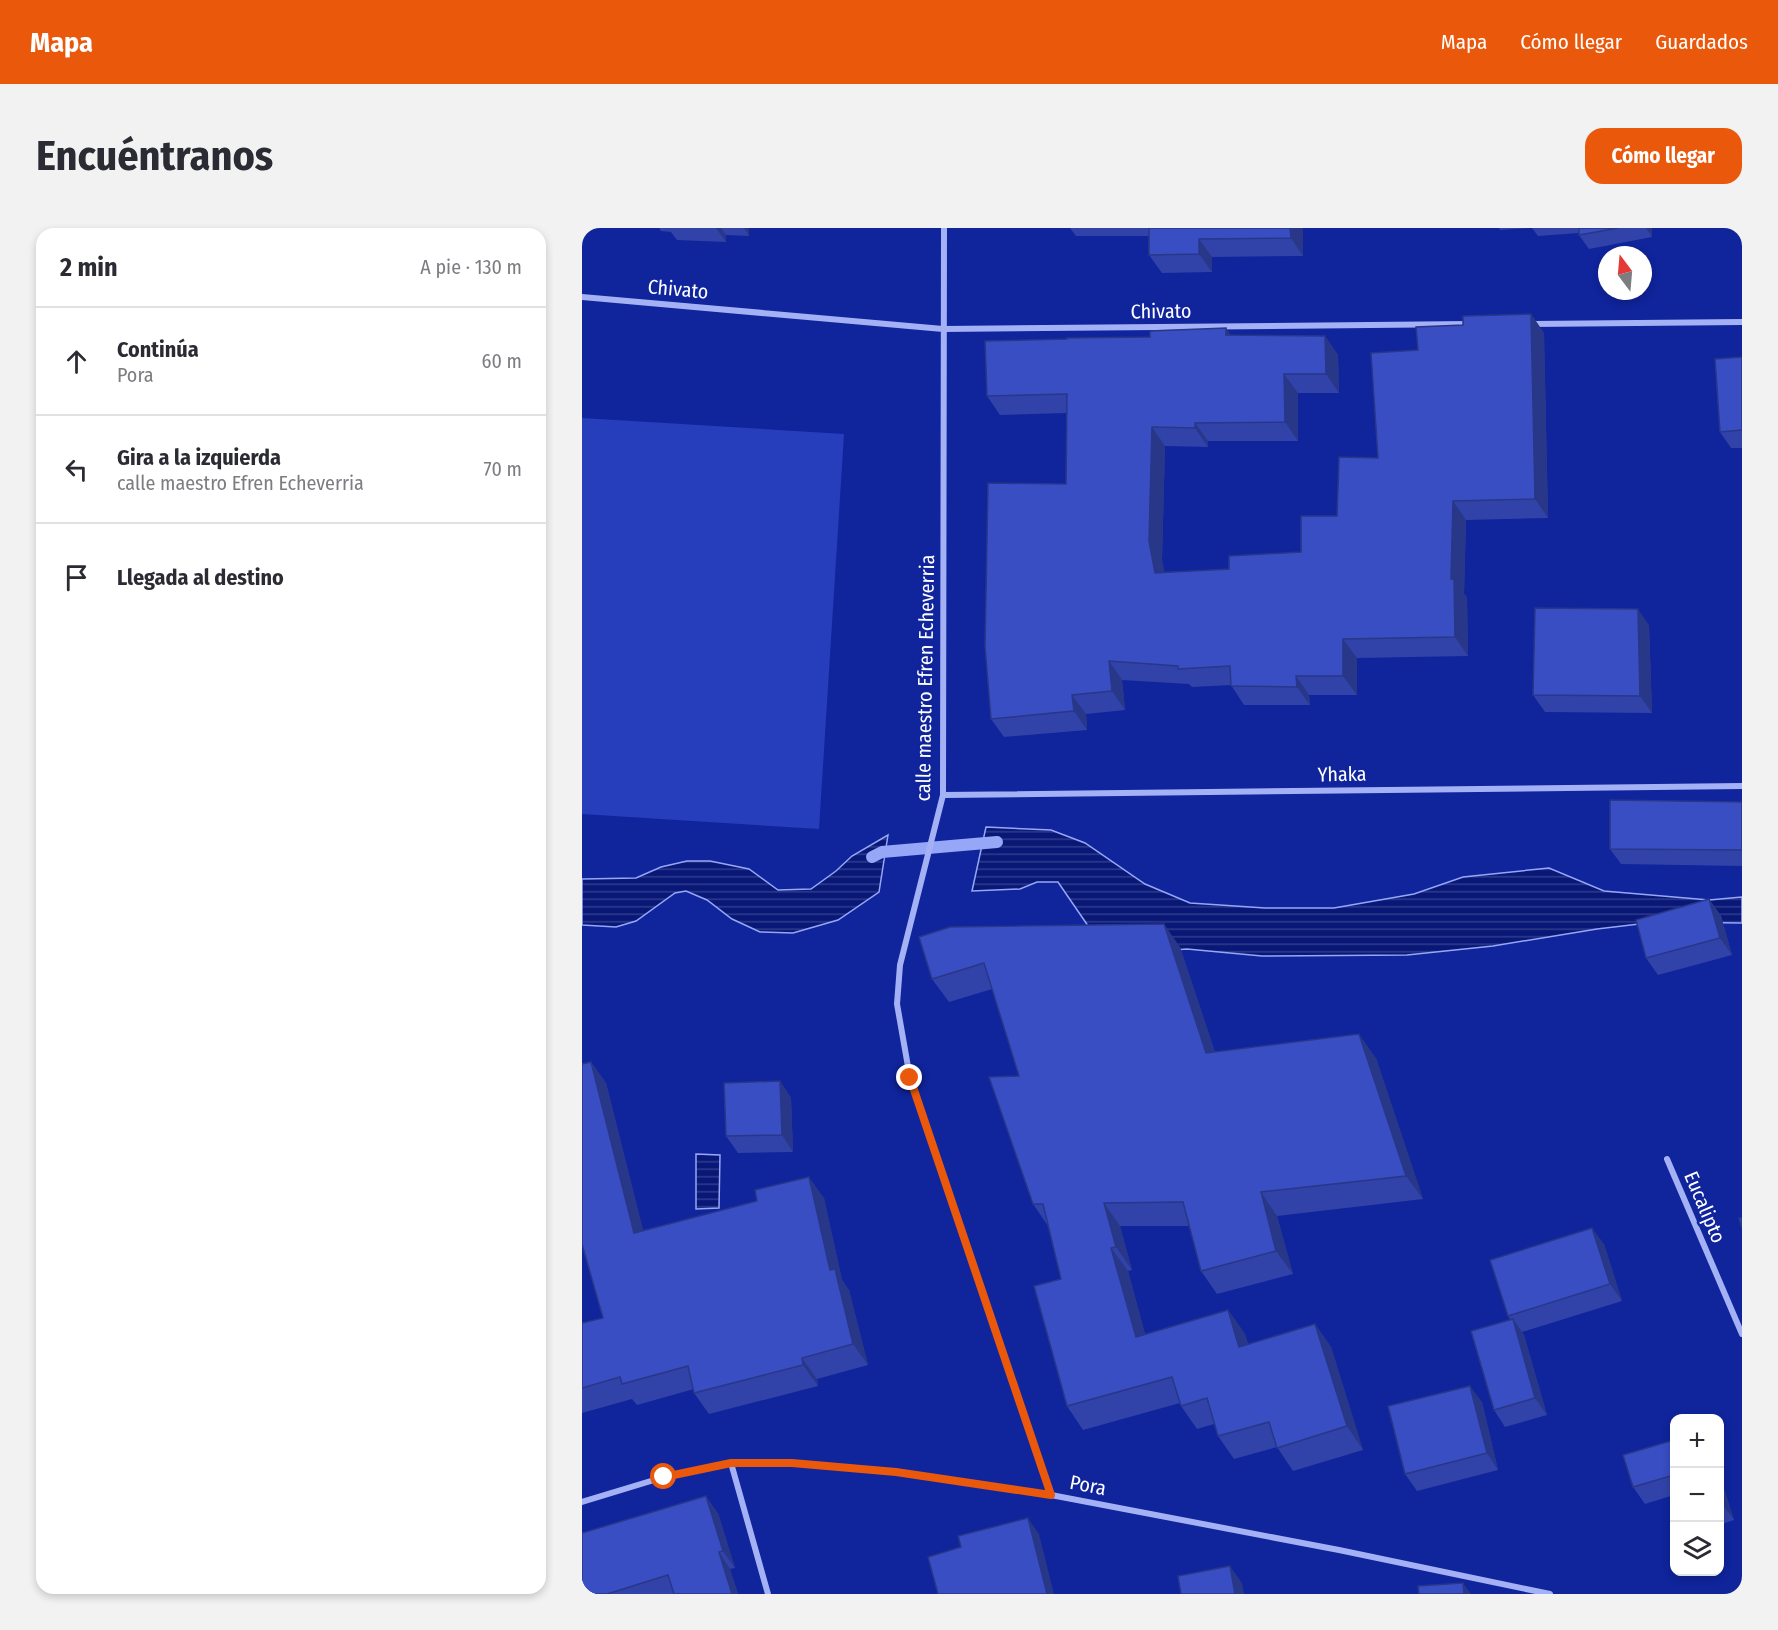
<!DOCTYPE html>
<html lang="es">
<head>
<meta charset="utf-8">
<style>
	:root { --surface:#fff; --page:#f2f2f3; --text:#2b2b33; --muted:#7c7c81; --line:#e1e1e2; --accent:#ea580c }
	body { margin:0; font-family:"Fira Sans Condensed",sans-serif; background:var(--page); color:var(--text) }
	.controls { position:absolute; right:18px; bottom:18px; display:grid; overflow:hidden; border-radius:12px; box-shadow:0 3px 9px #0003 }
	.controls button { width:54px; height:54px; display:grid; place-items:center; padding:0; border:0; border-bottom:2px solid var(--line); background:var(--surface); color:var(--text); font:30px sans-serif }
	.compass { position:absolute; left:1016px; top:18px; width:54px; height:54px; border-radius:50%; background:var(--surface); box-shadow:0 3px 9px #0003; rotate:344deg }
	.stop { position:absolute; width:18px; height:18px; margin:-14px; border:4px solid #ea580c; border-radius:50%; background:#fff }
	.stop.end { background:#ea580c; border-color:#fff; box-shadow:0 2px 6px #0008 }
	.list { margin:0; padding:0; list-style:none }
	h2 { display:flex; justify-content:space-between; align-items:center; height:78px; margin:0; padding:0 24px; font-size:26px }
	h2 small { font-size:20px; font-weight:400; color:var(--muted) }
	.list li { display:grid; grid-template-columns:39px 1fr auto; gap:18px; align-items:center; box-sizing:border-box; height:108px; padding:0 24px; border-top:2px solid var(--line) }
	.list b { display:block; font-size:22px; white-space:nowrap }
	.list p { margin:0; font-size:20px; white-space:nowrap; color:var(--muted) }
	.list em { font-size:20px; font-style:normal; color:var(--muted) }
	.icon { flex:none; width:33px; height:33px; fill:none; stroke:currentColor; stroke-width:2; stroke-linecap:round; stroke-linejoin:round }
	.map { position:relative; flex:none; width:1160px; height:1366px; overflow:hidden; border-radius:18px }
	header { display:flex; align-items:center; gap:36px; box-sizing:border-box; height:84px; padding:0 30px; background:var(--accent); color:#fff }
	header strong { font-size:28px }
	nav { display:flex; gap:33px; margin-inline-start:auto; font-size:21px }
	.intro { display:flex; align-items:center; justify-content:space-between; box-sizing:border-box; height:144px; padding:0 36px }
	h1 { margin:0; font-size:42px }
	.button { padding:15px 27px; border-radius:18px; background:var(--accent); color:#fff; font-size:21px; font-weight:700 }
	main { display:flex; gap:36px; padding:0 36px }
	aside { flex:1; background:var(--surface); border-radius:18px; box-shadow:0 3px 9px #0003 }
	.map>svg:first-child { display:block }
	.pitch { fill:#263ebc }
	.water { fill:url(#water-rules); stroke:#96a7f8; stroke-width:1.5 }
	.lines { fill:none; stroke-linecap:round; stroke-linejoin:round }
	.stream { stroke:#96a7f8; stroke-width:12 }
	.street { stroke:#a4b1f5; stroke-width:6 }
	.wall { fill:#3143a8 }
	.shaded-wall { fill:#283788 }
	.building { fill:#394ec3; stroke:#283788; stroke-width:1.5 }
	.route { stroke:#ea580c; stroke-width:8 }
	.labels { text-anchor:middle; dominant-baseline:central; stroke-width:5; stroke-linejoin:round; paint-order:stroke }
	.street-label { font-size:20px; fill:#fff; stroke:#10249c }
</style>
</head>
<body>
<header>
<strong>Mapa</strong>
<nav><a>Mapa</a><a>Cómo llegar</a><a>Guardados</a></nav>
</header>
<div class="intro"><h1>Encuéntranos</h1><a class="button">Cómo llegar</a></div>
<main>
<aside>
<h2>2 min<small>A pie · 130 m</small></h2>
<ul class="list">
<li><svg class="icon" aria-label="ahead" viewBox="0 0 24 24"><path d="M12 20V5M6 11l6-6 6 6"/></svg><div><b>Continúa</b><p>Pora</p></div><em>60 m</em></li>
<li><svg class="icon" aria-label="left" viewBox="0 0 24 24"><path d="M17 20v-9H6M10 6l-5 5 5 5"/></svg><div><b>Gira a la izquierda</b><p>calle maestro Efren Echeverria</p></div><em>70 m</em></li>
<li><svg class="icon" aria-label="arrive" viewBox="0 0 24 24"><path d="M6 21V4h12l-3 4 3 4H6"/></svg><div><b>Llegada al destino</b></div></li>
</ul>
</aside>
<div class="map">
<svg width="1160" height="1366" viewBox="0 0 1160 1366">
	<defs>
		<pattern id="water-rules" width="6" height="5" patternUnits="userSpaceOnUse" patternTransform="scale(1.5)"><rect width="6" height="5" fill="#091877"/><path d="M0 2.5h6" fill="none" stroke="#2e3b8b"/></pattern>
	</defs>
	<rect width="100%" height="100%" fill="#10249c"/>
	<!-- pitch -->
	<path class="pitch" d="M 0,190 L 262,206 L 237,601 L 0,586 Z"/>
	<!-- water -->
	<path class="water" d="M 404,599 L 469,602 L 503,615 L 563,656 L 608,675 L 683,680 L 752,680 L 832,666 L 881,649 L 967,640 L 1022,663 L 1127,672 L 1160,669 L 1160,695 L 1074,694 L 1015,701 L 911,718 L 825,727 L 680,728 L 605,721 L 564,724 L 513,708 L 476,654 L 455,654 L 438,661 L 390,663 Z
		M 306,607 L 297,664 L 256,692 L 211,705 L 178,704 L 150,691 L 125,672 L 104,663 L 93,665 L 54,693 L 34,699 L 0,697 L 0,651 L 54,650 L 79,639 L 105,633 L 128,633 L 167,641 L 196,662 L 229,661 L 254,643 L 270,628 Z
		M 114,926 L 138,927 L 137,980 L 114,981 Z"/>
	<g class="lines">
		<!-- stream -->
		<path class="stream" d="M 290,629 L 300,624 L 415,614"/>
		<!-- street -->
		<path class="street" d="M 362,0 L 361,567 L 318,737 L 315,776 L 328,850 L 469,1267
			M 0,69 L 361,101 L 889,96
			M 950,96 L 1160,94
			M 361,567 L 1160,558
			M 1085,931 L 1160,1106
			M 149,1235 L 186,1366
			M 0,1274 L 82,1249 L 149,1235 L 210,1235 L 314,1244 L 469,1267 L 757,1322 L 968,1366"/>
	</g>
	<!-- wall -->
	<path class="wall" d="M 77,0 L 167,0 L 167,8 L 144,7 L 144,14 L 95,12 L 89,4 L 79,3 Z
		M 488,0 L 721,0 L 721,28 L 630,29 L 630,44 L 580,45 L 567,27 L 567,8 L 494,8 Z
		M 917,0 L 948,0 L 918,2 Z
		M 950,0 L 1070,0 L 1070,9 L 1007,21 L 997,7 L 997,5 L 956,8 Z
		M 949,86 L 962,105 L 966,290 L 884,292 L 882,366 L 885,369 L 886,428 L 775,430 L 775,467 L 727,467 L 728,477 L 662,477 L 649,457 L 610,459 L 607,456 L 540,452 L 543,482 L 504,486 L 505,502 L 422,509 L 409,491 L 484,256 L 485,185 L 418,187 L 405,168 L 568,109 L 649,107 L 743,108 L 756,127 L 757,165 L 716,165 L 716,213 L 626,213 L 626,219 L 583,218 L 580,332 L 582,344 L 647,341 L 719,324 L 755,288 L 796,230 L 836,122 L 881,97 Z
		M 1160,129 L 1160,220 L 1149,220 L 1138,204 Z
		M 1067,397 L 1070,485 L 963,484 L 951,467 Z
		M 1160,574 L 1160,638 L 1039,636 L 1028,621 Z
		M 1127,671 L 1139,688 L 1150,727 L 1076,747 L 1064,730 Z
		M 337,709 L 598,719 L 633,824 L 794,830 L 841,971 L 695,988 L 711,1046 L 635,1066 L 619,1043 L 607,998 L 538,998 L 550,1042 L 546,1043 L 563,1106 L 646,1082 L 663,1106 L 666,1116 L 733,1096 L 749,1119 L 781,1222 L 711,1243 L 695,1219 L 652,1231 L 636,1208 L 632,1196 L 615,1201 L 599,1178 L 598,1175 L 501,1202 L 485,1178 L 479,1051 L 466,998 L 451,976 L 437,848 L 410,761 L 367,774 L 350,751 Z
		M 9,834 L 24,855 L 61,1002 L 242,970 L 260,1052 L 267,1062 L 286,1137 L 235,1151 L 236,1158 L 127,1186 L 112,1165 L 112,1161 L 55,1177 L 50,1171 L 0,1185 L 0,1095 L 21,1090 L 0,1018 L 0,836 Z
		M 198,853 L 209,870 L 211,924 L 156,925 L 144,908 Z
		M 1022,1016 L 1040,1073 L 940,1104 L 942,1107 L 965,1187 L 923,1199 L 912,1182 L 928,1091 L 926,1088 Z
		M 900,1174 L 916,1242 L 835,1263 L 823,1246 Z
		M 1092,1212 L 1092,1267 L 1063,1276 L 1051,1259 Z
		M 1137,1245 L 1152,1292 L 1137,1297 Z
		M 136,1285 L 153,1340 L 148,1341 L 156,1366 L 0,1366 Z"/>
	<!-- shaded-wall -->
	<path class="shaded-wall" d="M 134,0 L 139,0 L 144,7 L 144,14 Z
		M 162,0 L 167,0 L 167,8 Z
		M 708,0 L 721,0 L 721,28 L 709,10 Z
		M 1064,0 L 1070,0 L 1070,9 Z
		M 617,11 L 630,29 L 630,44 L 617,26 Z
		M 949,86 L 962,105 L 966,290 L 953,271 Z
		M 644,100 L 657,119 L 644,107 Z
		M 743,108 L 756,127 L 757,165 L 744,146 Z
		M 702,146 L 716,165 L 716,213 L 703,194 Z
		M 613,195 L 626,213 L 626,219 L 613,200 Z
		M 570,199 L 583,218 L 580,332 L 587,363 L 573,345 L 567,313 Z
		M 871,273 L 884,292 L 882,366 L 885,369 L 886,428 L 873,409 L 869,351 Z
		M 1056,381 L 1067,397 L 1070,485 L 1058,468 Z
		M 761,411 L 775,430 L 775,467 L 761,448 Z
		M 527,433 L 540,452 L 543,482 L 530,463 Z
		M 714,448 L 727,467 L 728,477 L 715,459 Z
		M 490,467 L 504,486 L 505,502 L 492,483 Z
		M 1127,671 L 1139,688 L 1150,727 L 1138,710 Z
		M 582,696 L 598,719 L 641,848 L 624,825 Z
		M 777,806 L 794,830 L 841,971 L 824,948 Z
		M 9,834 L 24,855 L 67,1026 L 52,1005 Z
		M 198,853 L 209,870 L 211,924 L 200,907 Z
		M 227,949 L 242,970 L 260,1052 L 267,1062 L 286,1137 L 271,1116 L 248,1042 Z
		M 679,964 L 695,988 L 711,1046 L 694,1023 Z
		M 522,975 L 538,998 L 550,1042 L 534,1019 Z
		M 1010,1000 L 1022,1016 L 1040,1073 L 1028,1056 Z
		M 529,1020 L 546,1043 L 570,1132 L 554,1109 Z
		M 646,1082 L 663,1106 L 673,1142 L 657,1119 Z
		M 931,1091 L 942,1107 L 965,1187 L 953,1170 Z
		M 733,1096 L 749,1119 L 781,1222 L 765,1198 Z
		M 220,1130 L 235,1151 L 236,1158 L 221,1137 Z
		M 888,1158 L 900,1174 L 916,1242 L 905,1225 Z
		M 1137,1245 L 1152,1292 L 1140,1276 L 1137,1268 Z
		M 124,1268 L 136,1285 L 153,1340 L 141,1323 Z
		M 446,1290 L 457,1306 L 472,1366 L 465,1366 Z
		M 137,1324 L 148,1341 L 156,1366 L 150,1366 Z
		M 648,1338 L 660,1355 L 662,1366 L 653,1366 Z
		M 881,1355 L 889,1366 L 882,1366 Z"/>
	<!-- building -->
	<path class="building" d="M 567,0 L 708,0 L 709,10 L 617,11 L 617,26 L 567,27 Z
		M 997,0 L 1036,0 L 997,7 Z
		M 949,86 L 953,271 L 871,273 L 869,351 L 872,351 L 873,409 L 761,411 L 761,448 L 714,448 L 715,459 L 649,458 L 648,438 L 596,441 L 596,438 L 527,433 L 530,463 L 490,467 L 492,483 L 409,491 L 403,418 L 406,255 L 484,256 L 485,166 L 405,168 L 403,113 L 485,111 L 485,110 L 568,109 L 568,103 L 644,100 L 644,107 L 743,108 L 744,146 L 702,146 L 703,194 L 613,195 L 613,200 L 570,199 L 567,313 L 573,345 L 647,341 L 647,328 L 719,324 L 719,288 L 755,288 L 757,229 L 796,230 L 789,125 L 836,122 L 834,99 L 881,97 L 881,88 Z
		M 1160,129 L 1160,202 L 1138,204 L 1133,131 Z
		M 953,380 L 1056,381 L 1058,468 L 951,467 Z
		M 1028,572 L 1160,574 L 1160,622 L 1028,621 Z
		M 1127,671 L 1138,710 L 1064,730 L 1054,692 Z
		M 582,696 L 624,825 L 777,806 L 824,948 L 679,964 L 694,1023 L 619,1043 L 601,974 L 522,975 L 534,1019 L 529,1020 L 554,1109 L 646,1082 L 657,1119 L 733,1096 L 765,1198 L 695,1220 L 687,1194 L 636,1208 L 625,1170 L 599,1178 L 590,1149 L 485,1178 L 452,1058 L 479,1051 L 461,976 L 451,976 L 407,849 L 437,848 L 402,735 L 350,751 L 337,709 L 368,699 Z
		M 9,834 L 52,1005 L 175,973 L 173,962 L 227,949 L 248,1042 L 253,1041 L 271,1116 L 220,1130 L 221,1137 L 112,1165 L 106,1138 L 40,1156 L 38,1149 L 0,1160 L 0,1095 L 21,1090 L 0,1016 L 0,836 Z
		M 198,853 L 200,907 L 144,908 L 142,855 Z
		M 1157,990 L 1160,990 L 1160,1000 Z
		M 1010,1000 L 1028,1056 L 926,1088 L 908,1032 Z
		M 931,1091 L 953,1170 L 912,1182 L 889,1103 Z
		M 888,1158 L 905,1225 L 823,1246 L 806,1178 Z
		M 1092,1212 L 1092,1247 L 1051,1259 L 1041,1227 Z
		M 124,1268 L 141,1323 L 137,1324 L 150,1366 L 92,1366 L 86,1347 L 25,1366 L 0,1366 L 0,1305 Z
		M 446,1290 L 465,1366 L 356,1366 L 346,1329 L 379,1319 L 376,1308 Z
		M 648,1338 L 653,1366 L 599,1366 L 596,1348 Z
		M 881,1355 L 882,1366 L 837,1366 L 836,1358 Z"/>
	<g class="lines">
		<!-- route -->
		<path class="route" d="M 82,1249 L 149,1235 L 210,1235 L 314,1244 L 469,1267 L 328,850"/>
	</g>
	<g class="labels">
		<!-- street labels -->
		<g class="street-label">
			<text transform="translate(96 61) rotate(5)">Chivato</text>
			<text transform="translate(579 83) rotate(-1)">Chivato</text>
			<text transform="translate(343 450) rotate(-89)">calle maestro Efren Echeverria</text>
			<text transform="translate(760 546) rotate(-1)">Yhaka</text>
			<text transform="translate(1123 979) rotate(67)">Eucalipto</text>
			<text transform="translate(506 1257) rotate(11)">Pora</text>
		</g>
	</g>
</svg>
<div class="controls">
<button>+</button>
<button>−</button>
<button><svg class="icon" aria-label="layers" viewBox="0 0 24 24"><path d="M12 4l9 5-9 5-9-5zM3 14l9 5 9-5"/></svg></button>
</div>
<svg class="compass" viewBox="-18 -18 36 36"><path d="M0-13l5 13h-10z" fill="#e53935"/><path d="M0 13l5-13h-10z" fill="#7c7c81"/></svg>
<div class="stop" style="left:82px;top:1249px"></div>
<div class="stop end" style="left:328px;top:850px"></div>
</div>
</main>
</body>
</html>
